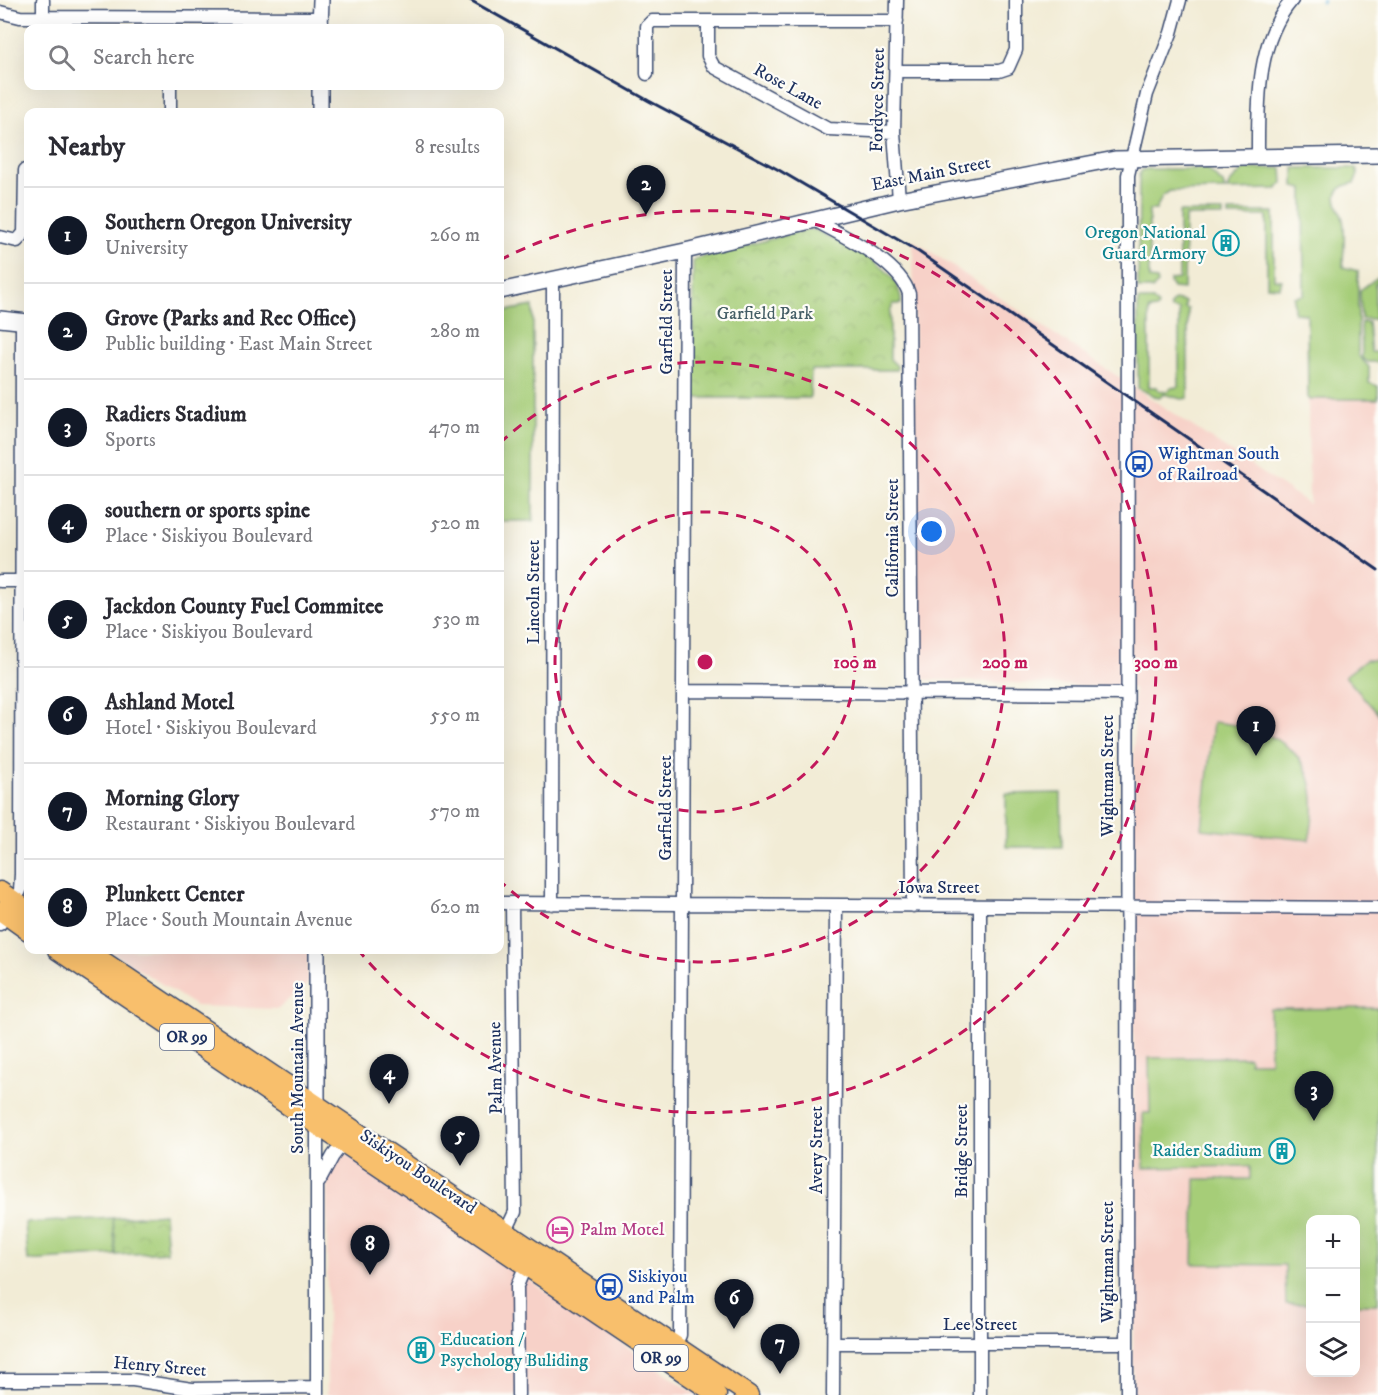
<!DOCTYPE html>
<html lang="en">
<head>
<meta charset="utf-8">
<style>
	:root { --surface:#fff; --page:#f2f2f3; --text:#2b2b33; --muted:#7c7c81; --line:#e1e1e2; --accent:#111827 }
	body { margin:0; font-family:"IM FELL DW Pica",serif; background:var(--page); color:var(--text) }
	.controls { position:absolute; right:18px; bottom:18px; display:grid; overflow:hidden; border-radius:12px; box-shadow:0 6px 24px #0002 }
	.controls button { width:54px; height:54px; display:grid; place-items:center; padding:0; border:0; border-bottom:2px solid var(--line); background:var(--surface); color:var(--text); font:30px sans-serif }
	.you { position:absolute; left:932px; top:532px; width:21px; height:21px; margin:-15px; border:4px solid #fff; border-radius:50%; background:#1a73e8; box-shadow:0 0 0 9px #1a73e833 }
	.badge { display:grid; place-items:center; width:39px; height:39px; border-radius:50%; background:var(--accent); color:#fff; font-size:20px; font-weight:700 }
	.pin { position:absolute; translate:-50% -50px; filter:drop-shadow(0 2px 3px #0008) }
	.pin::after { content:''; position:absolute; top:32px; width:21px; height:18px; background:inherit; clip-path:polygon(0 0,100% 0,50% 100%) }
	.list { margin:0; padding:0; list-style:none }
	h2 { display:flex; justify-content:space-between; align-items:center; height:78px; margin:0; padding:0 24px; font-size:26px }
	h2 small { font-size:20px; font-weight:400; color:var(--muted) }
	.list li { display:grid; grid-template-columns:39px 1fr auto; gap:18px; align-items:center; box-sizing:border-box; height:96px; padding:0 24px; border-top:2px solid var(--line) }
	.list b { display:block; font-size:22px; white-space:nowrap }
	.list p { margin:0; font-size:20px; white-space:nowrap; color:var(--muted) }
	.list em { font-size:20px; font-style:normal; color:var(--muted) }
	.icon { flex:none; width:33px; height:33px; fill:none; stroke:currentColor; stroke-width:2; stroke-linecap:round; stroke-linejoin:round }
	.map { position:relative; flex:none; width:1378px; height:1395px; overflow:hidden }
	.search { position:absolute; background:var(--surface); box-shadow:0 6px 24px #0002; left:24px; top:24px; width:480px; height:66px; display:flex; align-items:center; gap:15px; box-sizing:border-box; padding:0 21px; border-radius:12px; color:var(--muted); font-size:22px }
	.panel { position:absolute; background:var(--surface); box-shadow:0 6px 24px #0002; left:24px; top:108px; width:480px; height:846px; border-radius:12px }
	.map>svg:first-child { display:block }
	.built { fill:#f7d1c8; fill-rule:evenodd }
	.grass { fill:#a6cd78; stroke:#607e6b; stroke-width:1.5 }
	.park { fill:url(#park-crowns); stroke:#607e6b; stroke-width:1.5 }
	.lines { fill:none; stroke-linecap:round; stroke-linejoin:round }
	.stream { stroke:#63b1dd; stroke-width:3 }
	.minor-casing { stroke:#3b4b70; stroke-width:15 }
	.tertiary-casing { stroke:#3b4b70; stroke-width:18 }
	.primary-casing { stroke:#3b4b70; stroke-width:21 }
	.minor { stroke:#fff; stroke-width:12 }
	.tertiary { stroke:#fff; stroke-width:15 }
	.primary { stroke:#f8bf6c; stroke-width:18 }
	.rail { stroke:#1b2f5e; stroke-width:3 }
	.ring { fill:none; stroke:#c2185b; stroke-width:3; stroke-dasharray:10 8 }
	.labels { text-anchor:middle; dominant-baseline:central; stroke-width:4.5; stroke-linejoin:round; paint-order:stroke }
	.shield { fill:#fdfcf7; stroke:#5f6c8c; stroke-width:1.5 }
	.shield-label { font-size:16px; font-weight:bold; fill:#1b2f5e }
	.street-label { font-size:18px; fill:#1b2f5e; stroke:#fdfcf7 }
	.culture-label { font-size:18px; fill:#0d838f; stroke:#fdfcf7; text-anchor:end }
	.park-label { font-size:18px; fill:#455e66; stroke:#fdfcf7 }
	.transit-label { font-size:18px; fill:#164399; stroke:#fdfcf7; text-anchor:start }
	.hotel-label { font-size:18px; fill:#b23c85; stroke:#fdfcf7; text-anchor:start }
	.centre { fill:#c2185b; stroke:#fdfcf7; stroke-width:3 }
	.ring-label { font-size:18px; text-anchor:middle; font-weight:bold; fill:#c2185b; stroke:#fdfcf7; stroke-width:4.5; stroke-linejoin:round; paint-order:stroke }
</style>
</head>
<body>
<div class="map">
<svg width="1378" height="1395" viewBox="0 0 1378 1395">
	<defs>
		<pattern id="park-crowns" width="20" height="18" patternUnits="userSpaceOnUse" patternTransform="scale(1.5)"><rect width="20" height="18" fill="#a6cd78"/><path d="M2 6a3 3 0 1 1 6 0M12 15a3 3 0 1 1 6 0" fill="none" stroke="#8eb06a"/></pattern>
	</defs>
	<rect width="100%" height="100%" fill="#fdfcf7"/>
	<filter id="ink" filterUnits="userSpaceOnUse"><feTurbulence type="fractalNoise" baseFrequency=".0167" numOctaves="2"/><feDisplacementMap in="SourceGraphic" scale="12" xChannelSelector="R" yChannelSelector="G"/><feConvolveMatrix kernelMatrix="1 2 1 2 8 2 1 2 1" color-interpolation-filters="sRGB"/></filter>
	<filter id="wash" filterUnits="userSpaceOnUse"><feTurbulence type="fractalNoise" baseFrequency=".008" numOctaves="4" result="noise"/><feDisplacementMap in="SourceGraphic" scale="24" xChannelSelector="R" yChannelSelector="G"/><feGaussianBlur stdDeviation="1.35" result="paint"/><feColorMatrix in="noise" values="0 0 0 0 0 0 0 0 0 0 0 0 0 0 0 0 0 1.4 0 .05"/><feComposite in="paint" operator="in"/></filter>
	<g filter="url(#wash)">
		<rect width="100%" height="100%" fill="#f2ecd6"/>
		<!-- built -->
		<path class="built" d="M 913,240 L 1309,504 L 1308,399 L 1378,399 L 1378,1395 L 1133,1395 L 1134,688 L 918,679 ZM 1310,1220 L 1356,1220 L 1356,1372 L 1310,1372 Z
			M 109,950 L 308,950 L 308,983 L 278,1009 L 196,1006 Z
			M 343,1154 L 347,1155 L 697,1395 L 327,1395 L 327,1176 L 338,1156 Z"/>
		<!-- grass -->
		<path class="grass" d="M 1282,168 L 1283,183 L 1277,189 L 1227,190 L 1229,184 L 1244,169 Z
			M 1294,168 L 1356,168 L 1358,175 L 1354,183 C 1325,189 1339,205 1343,220 C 1346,234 1343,253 1343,267 L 1358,271 L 1358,355 L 1369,367 L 1369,383 L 1378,386 L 1378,399 L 1308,399 L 1307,314 L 1294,313 L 1294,297 L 1304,295 L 1303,189 L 1294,187 Z
			M 1148,169 L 1207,169 L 1223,184 L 1225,190 L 1170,191 L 1162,196 L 1156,210 L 1149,210 L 1149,279 L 1157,280 L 1158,284 L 1152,289 L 1138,289 L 1139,175 L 1142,170 Z
			M 1179,212 L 1223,212 L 1223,216 L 1185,216 L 1184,289 L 1173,288 L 1170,283 L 1170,280 L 1179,279 Z
			M 1229,212 L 1274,212 L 1274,279 L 1282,280 L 1280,287 L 1267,286 L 1267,216 L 1229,216 Z
			M 1378,277 L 1378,283 L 1375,283 L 1375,319 L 1361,319 L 1360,290 Z
			M 1138,300 L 1153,300 L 1158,306 L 1156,309 L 1149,310 L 1149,387 L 1157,387 L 1159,391 L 1169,391 L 1170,388 L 1179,387 L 1179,310 L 1171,309 L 1170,305 L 1175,300 L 1185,302 L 1185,308 L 1188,309 L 1188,398 L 1181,399 L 1164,394 L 1159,398 L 1138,388 Z
			M 533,306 L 533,521 L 500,521 L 500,312 Z
			M 1361,322 L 1368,322 L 1371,352 L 1378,352 L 1378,362 L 1368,362 L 1362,358 Z
			M 1366,660 L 1378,660 L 1378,714 L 1345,676 Z
			M 1213,722 C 1287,729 1327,762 1309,840 L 1202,829 Z
			M 1061,793 L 1062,847 L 1006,847 L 1006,794 Z
			M 1378,1008 L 1378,1304 L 1356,1304 L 1356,1220 L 1310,1220 L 1310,1304 L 1286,1304 L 1285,1265 L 1193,1264 L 1195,1179 L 1250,1179 L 1250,1166 L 1144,1168 L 1143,1113 L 1150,1113 L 1149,1058 L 1249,1057 L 1249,1062 L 1270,1062 L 1270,1009 Z
			M 113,1218 L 116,1255 L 28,1261 L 25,1223 Z"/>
		<!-- park -->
		<path class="park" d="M 808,229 L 815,230 C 845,246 903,265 901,304 L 893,304 L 890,312 L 890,359 L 897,366 L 897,370 L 811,370 L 810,398 L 692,398 L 693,262 L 696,259 Z
			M 164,1214 L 167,1252 L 116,1255 L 113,1218 Z"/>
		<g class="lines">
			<!-- stream -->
			<path class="stream" d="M 1322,2 L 1323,0"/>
		</g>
	</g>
	<g filter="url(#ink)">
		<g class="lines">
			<!-- minor casing -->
			<g class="minor-casing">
				<path id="minor" d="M 43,0 L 43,18
					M 897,0 L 894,132 L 899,200
					M 0,12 L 20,17 L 321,18
					M 708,21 L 708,56 L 714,67 L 828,129 L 894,132
					M 897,71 L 999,71 L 1008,68 L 1016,50 L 1016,0
					M 647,74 L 647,26 L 652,21 L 897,21
					M 170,112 L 170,86
					M 1258,155 C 1258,103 1256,42 1292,0
					M 814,220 C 843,236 900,262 909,294 L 913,906
					M 0,237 L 17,241 L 24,233 L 25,170 L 28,170
					M 0,581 L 22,581
					M 685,691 L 1126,694
					M 500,903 L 1378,908
					M 552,904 L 553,279
					M 0,924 L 20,891 L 21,874 L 22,322
					M 319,1182 L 333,1156 L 343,1143
					M 506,1231 L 515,1212 L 512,903
					M 834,1343 L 1126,1343
					M 673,1350 L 680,1335 L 685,251
					M 0,1380 L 133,1380 L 192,1389 L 317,1387
					M 317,1394 L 317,1126
					M 518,1395 L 517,1286 L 525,1267
					M 833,1395 L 836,906
					M 980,1395 L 980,906
					M 1127,1395 L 1128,175 L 1147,94 L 1171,33 L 1180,0"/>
			</g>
			<!-- tertiary casing -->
			<g class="tertiary-casing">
				<path id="tertiary" d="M 320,28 L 321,0
					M 320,112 L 320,86
					M 500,291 L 685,251 L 899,200 L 1115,159 L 1378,155
					M 0,319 L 28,322
					M 317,950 L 317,1114"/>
			</g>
			<!-- primary casing -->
			<g class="primary-casing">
				<path id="primary" d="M 0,891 L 28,910
					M 0,911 L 28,931
					M 57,950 L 717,1395
					M 87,950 L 749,1395"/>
			</g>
			<!-- minor -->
			<use href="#minor" class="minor"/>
			<!-- tertiary -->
			<use href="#tertiary" class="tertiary"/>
			<!-- primary -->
			<use href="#primary" class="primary"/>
			<!-- rail -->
			<path class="rail" d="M 470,0 L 649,101 L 777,169 L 919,252 L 1378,570"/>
		</g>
	</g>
	<!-- distance rings -->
	<g class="ring">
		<circle cx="705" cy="662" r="150"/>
		<path d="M500 443A300 300 0 1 1 500 881"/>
		<path d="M500 260A451 451 0 1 1 360 952"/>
	</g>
	<!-- icons -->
	<defs>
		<g id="building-ring" transform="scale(1.35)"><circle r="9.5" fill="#fdfcf7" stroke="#0f9aa8" stroke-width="1.5"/><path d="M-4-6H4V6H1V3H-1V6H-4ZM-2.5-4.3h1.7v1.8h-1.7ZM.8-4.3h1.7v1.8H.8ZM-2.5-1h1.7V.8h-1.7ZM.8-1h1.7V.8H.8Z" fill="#0f9aa8"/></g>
		<g id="bus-ring" transform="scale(1.35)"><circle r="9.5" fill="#fdfcf7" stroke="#1a4fb4" stroke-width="1.5"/><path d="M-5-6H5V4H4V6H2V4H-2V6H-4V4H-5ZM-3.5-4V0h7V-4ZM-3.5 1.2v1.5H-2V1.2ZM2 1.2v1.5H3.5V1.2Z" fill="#1a4fb4"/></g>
		<g id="hotel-ring" transform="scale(1.35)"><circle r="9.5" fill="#fdfcf7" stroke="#d1479c" stroke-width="1.5"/><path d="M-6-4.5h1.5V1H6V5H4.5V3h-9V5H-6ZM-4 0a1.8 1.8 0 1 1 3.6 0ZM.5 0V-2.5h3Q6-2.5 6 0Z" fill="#d1479c"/></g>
	</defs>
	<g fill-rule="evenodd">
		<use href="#building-ring" x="1226" y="243"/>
		<use href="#bus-ring" x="1139" y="464"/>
		<use href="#building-ring" x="1282" y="1151"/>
		<use href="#hotel-ring" x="560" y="1230"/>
		<use href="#bus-ring" x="609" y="1287"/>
		<use href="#building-ring" x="421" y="1350"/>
	</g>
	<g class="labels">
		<!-- shield labels -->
		<g class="shield">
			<rect x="160" y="1024" width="54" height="26" rx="4.5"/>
			<rect x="634" y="1345" width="54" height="26" rx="4.5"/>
		</g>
		<g class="shield-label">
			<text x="187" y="1037">OR 99</text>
			<text x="661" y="1358">OR 99</text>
		</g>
		<!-- street labels -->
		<g class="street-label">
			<text transform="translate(788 87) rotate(29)">Rose Lane</text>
			<text transform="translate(878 100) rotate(-89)">Fordyce Street</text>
			<text transform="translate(931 174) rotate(-11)">East Main Street</text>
			<text transform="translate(667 322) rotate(-90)">Garfield Street</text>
			<text transform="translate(893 538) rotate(-90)">California Street</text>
			<text transform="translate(534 592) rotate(-90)">Lincoln Street</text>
			<text transform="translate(1108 776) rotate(-90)">Wightman Street</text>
			<text transform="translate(666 808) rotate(-90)">Garfield Street</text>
			<text x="939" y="888">Iowa Street</text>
			<text transform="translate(298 1068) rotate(-90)">South Mountain Avenue</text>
			<text transform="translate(496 1068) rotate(-91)">Palm Avenue</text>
			<text transform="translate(817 1150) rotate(-90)">Avery Street</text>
			<text transform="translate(962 1151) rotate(-90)">Bridge Street</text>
			<text transform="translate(418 1172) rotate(34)">Siskiyou Boulevard</text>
			<text transform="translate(1108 1262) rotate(-90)">Wightman Street</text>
			<text x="980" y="1325">Lee Street</text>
			<text transform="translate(160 1367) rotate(5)">Henry Street</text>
		</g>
		<!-- culture labels -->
		<g class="culture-label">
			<text x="1206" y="233">Oregon National<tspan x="1206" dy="21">Guard Armory</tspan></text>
			<text x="1262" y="1151">Raider Stadium</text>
			<text x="440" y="1340" text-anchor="start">Education /<tspan x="440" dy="21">Psychology Buliding</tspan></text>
		</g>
		<!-- park labels -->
		<g class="park-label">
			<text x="765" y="314">Garfield Park</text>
		</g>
		<!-- transit labels -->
		<g class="transit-label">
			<text x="1158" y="454">Wightman South<tspan x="1158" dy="21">of Railroad</tspan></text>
			<text x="628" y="1277">Siskiyou<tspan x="628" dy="21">and Palm</tspan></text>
		</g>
		<!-- hotel labels -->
		<g class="hotel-label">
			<text x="580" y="1230">Palm Motel</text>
		</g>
	</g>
	<circle cx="705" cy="662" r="9" class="centre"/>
	<g class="ring-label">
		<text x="855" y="668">100 m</text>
		<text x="1005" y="668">200 m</text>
		<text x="1156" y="668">300 m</text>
	</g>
</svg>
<div class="controls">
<button>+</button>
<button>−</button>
<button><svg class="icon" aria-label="layers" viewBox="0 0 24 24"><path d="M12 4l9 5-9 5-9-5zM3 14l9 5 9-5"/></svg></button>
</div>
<div class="you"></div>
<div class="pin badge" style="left:1256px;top:756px">1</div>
<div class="pin badge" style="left:646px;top:215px">2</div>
<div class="pin badge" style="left:1314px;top:1121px">3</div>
<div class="pin badge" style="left:389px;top:1104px">4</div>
<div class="pin badge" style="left:460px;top:1166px">5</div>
<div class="pin badge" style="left:734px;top:1329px">6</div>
<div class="pin badge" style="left:780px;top:1374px">7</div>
<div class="pin badge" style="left:370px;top:1275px">8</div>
<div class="search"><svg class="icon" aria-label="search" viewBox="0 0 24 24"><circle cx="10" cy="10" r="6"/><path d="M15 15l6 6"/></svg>Search here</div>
<section class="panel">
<h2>Nearby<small>8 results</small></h2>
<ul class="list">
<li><span class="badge">1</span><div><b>Southern Oregon University</b><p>University</p></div><em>260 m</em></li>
<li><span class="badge">2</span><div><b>Grove (Parks and Rec Office)</b><p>Public building · East Main Street</p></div><em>280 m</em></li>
<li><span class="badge">3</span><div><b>Radiers Stadium</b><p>Sports</p></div><em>470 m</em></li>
<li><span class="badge">4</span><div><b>southern or sports spine</b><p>Place · Siskiyou Boulevard</p></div><em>520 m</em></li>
<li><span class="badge">5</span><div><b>Jackdon County Fuel Commitee</b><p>Place · Siskiyou Boulevard</p></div><em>530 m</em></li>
<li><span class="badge">6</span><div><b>Ashland Motel</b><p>Hotel · Siskiyou Boulevard</p></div><em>550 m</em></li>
<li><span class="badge">7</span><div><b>Morning Glory</b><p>Restaurant · Siskiyou Boulevard</p></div><em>570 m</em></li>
<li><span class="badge">8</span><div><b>Plunkett Center</b><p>Place · South Mountain Avenue</p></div><em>620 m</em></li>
</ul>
</section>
</div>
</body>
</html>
